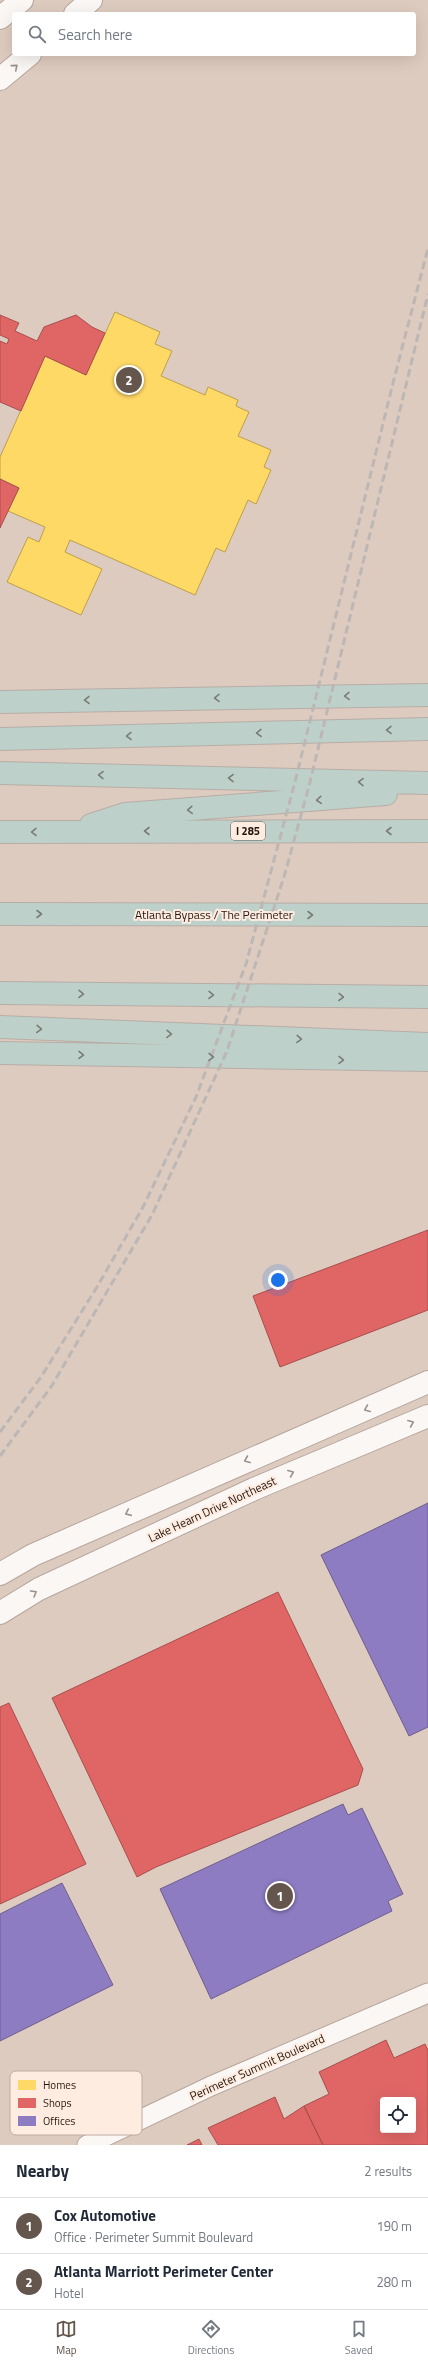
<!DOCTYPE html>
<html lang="en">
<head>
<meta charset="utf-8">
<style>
	:root { --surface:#fff; --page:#f2f2f3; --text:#1f2937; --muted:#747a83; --line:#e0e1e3; --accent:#65564d }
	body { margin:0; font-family:"Titillium Web",sans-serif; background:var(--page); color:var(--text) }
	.controls { position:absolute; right:12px; bottom:12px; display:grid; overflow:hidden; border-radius:4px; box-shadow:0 4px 16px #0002 }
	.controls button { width:36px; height:36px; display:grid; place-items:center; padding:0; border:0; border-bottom:1px solid var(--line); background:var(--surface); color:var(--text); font:20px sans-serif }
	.you { position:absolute; left:278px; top:1280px; width:14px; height:14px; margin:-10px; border:3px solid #fff; border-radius:50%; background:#1a73e8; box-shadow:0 0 0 6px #1a73e833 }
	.badge { display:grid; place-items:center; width:26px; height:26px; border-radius:50%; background:var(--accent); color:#fff; font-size:13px; font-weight:700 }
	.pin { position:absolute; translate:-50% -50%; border:2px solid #fff; box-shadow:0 1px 4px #0006 }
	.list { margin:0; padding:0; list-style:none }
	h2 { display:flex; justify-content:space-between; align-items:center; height:52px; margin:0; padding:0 16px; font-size:17px }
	h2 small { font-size:13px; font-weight:400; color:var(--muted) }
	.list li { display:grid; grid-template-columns:26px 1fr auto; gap:12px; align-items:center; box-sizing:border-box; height:56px; padding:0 16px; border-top:1px solid var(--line) }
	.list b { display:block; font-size:15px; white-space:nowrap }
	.list p { margin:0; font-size:13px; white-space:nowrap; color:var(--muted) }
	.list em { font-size:13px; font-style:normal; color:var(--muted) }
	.icon { flex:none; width:22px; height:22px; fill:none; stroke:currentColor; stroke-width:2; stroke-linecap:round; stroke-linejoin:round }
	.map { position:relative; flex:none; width:428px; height:2145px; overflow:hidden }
	.search { position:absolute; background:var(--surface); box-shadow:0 4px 16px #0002; left:12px; right:12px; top:12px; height:44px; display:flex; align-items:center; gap:10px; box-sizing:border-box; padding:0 14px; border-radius:4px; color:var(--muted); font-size:15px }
	.sheet { height:164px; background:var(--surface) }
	nav { display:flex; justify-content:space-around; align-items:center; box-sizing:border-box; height:56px; border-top:1px solid var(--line); background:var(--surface); font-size:11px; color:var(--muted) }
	nav a { display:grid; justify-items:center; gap:2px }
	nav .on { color:var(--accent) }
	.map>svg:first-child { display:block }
	.homes { fill:#ffd966; stroke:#bd9f4c }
	.shops { fill:#e06666; stroke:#a84e4c; fill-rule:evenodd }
	.offices { fill:#8e7cc3; stroke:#6e5e8d }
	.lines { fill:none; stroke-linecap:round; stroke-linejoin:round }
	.street-casing { stroke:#b6a79d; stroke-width:21 }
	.secondary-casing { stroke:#b6a79d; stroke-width:24 }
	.highway-casing { stroke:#b7ada7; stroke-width:24 }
	.street { stroke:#faf7f5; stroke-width:19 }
	.secondary { stroke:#faf7f5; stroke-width:22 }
	.highway { stroke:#bed0ca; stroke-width:22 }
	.rail { stroke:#bcb7b5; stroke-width:3; stroke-dasharray:8 4; stroke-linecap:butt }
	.oneway { stroke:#9a928e }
	.oneway2 { stroke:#797d76 }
	.labels { text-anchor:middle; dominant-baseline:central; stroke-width:4; stroke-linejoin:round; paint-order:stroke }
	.shield { fill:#ffece1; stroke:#66574e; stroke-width:1 }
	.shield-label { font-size:11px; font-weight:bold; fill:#24170f }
	.street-label { font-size:12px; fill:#24170f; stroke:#ffece1 }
	.key { fill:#ffece1; stroke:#bdaca2; stroke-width:1 }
	.key-label { font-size:11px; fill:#24170f }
</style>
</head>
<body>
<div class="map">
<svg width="428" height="2145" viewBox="0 0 428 2145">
	<rect width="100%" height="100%" fill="#decbbf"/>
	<!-- homes -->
	<path class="homes" d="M 115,312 L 160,332 L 155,344 L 172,351 L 161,376 L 205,395 L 208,387 L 238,400 L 236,406 L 249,412 L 238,436 L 271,450 L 264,467 L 271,470 L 256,504 L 248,500 L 225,552 L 216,548 L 195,595 L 70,540 L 65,552 L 102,569 L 81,615 L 7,582 L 28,537 L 39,542 L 45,527 L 8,511 L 19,488 L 0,479 L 0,457 L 45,356 L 86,375 Z"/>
	<!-- shops -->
	<path class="shops" d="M 0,315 L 19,323 L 15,331 L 37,341 L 44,327 L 76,315 L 92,327 L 105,333 L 86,375 L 45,356 L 21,411 L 0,402 L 0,341 L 7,344 L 9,339 L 0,335 Z
		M 0,479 L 19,488 L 0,528 Z
		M 428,1230 L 428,1310 L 280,1367 L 253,1296 Z
		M 278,1592 L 363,1769 L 358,1785 L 156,1867 L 137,1877 L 52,1698 Z
		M 9,1703 L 86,1864 L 0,1904 L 0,1707 Z
		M 386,2040 L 394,2058 L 425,2044 L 428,2050 L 428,2145 L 323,2145 L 304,2106 L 329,2094 L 319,2072 ZM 383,2100 L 413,2100 L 413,2130 L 383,2130 Z
		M 275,2097 L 284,2119 L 304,2106 L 323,2145 L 218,2145 L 208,2128 Z
		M 199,2139 L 202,2145 L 187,2145 Z"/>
	<!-- offices -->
	<path class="offices" d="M 428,1503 L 428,1727 L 409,1736 L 321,1555 Z
		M 343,1804 L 348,1815 L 362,1808 L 403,1894 L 388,1901 L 392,1911 L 211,1999 L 160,1889 Z
		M 62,1883 L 113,1985 L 0,2041 L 0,1914 Z"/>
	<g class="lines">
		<!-- street casing -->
		<g class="street-casing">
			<path id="street" d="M 87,2145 L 211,2086 L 428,1993"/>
		</g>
		<!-- secondary casing -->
		<g class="secondary-casing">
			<path id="secondary" d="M 75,14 L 91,0
				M 0,18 L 22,0
				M 0,79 L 30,54
				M 0,1574 L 33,1555 L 428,1382
				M 0,1613 L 39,1589 L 254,1489 L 428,1416"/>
		</g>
		<!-- highway casing -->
		<g class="highway-casing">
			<path id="highway" d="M 0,702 L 428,695
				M 0,739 L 428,729
				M 0,773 L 428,783
				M 91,825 L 125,814 L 386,794
				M 0,832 L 428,831
				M 0,914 L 428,915
				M 0,993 L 428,997
				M 0,1027 L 428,1044
				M 0,1053 L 428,1060"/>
		</g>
		<!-- street -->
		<use href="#street" class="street"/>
		<!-- secondary -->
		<use href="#secondary" class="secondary"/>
		<!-- highway -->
		<use href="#highway" class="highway"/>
		<!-- rail -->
		<path class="rail" d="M 0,1432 L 41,1377 L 97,1287 L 143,1207 L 196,1097 L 246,964 L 295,782 L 394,379 L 428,248
			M 0,1456 L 51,1387 L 152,1215 L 227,1051 L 284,877 L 309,786 L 428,294"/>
	</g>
	<!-- one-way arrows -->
	<defs><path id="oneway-chevron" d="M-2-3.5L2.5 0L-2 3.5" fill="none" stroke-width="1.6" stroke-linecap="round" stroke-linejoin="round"/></defs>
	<g class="oneway">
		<use href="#oneway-chevron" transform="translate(15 67) rotate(-40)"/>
		<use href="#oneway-chevron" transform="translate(367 1409) rotate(157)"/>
		<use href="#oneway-chevron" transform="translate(411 1423) rotate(-23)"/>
		<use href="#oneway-chevron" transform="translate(247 1460) rotate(157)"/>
		<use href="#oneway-chevron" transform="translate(291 1473) rotate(-23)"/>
		<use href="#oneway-chevron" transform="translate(128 1513) rotate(156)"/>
		<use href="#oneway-chevron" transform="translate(34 1593) rotate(-30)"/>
	</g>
	<g class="oneway2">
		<use href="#oneway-chevron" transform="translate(347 696) rotate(179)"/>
		<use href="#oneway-chevron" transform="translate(217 698) rotate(179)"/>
		<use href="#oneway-chevron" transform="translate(87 700) rotate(179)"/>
		<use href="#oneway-chevron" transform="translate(389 730) rotate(179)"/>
		<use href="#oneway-chevron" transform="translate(259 733) rotate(179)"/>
		<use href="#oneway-chevron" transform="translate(129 736) rotate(179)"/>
		<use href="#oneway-chevron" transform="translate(101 775) rotate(-179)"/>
		<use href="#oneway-chevron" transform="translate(231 778) rotate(-179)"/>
		<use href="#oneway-chevron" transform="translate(361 782) rotate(-179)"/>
		<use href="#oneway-chevron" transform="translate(319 800) rotate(175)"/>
		<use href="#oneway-chevron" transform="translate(190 810) rotate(176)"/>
		<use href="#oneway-chevron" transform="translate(147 831) rotate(-180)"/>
		<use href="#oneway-chevron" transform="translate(389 831) rotate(-180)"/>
		<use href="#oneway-chevron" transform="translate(34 832) rotate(179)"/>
		<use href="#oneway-chevron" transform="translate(39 914)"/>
		<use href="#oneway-chevron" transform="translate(310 915)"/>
		<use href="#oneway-chevron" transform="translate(81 994) rotate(1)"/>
		<use href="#oneway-chevron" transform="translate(211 995) rotate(1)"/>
		<use href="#oneway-chevron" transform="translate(341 997) rotate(1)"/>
		<use href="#oneway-chevron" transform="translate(39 1029) rotate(2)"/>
		<use href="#oneway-chevron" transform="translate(169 1034) rotate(2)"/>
		<use href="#oneway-chevron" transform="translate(299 1039) rotate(2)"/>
		<use href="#oneway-chevron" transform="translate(81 1055) rotate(1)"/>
		<use href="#oneway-chevron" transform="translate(211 1057) rotate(1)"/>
		<use href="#oneway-chevron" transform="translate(341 1060) rotate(1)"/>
	</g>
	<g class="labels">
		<!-- shield labels -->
		<rect class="shield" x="231" y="822" width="34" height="18" rx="3"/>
		<g class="shield-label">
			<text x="248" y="831">I 285</text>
		</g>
		<!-- street labels -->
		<g class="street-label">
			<text x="214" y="914">Atlanta Bypass / The Perimeter</text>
			<text transform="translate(212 1509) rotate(-25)">Lake Hearn Drive Northeast</text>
			<text transform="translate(257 2067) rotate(-24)">Perimeter Summit Boulevard</text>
		</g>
	</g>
	<!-- legend -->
	<rect x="10" y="2071" width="132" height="64" rx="6" class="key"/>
	<rect x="18" y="2080" width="18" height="10" fill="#ffd966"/>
	<rect x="18" y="2098" width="18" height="10" fill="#e06666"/>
	<rect x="18" y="2116" width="18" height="10" fill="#8e7cc3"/>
	<g class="key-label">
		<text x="43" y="2089">Homes</text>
		<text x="43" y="2107">Shops</text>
		<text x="43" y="2125">Offices</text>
	</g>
</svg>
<div class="controls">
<button><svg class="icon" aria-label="locate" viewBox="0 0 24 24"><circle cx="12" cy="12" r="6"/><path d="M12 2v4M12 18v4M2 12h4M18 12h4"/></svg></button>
</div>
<div class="you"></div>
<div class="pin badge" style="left:280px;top:1896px">1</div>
<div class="pin badge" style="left:129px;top:380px">2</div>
<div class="search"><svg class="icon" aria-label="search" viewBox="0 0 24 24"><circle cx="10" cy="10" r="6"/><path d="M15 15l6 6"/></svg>Search here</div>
</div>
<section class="sheet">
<h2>Nearby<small>2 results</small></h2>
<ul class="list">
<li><span class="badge">1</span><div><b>Cox Automotive</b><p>Office · Perimeter Summit Boulevard</p></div><em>190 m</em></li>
<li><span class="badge">2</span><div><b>Atlanta Marriott Perimeter Center</b><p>Hotel</p></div><em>280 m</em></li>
</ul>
</section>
<nav>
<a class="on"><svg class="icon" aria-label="map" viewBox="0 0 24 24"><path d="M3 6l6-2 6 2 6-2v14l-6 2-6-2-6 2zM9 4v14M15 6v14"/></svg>Map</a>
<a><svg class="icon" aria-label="directions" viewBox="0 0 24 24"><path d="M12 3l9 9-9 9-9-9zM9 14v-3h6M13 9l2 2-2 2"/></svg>Directions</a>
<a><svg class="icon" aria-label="saved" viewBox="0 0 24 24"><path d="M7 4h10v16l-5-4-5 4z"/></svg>Saved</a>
</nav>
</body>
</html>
